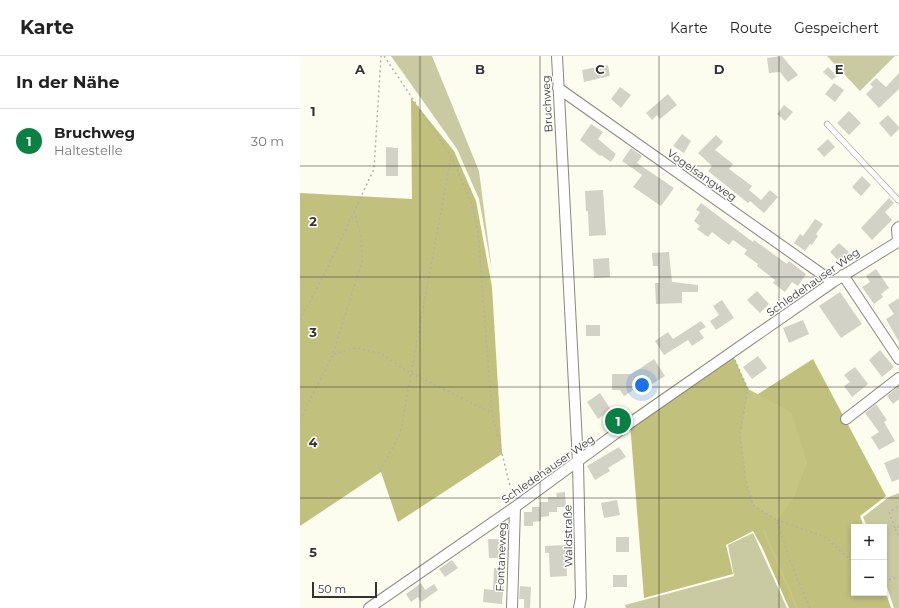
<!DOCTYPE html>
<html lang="de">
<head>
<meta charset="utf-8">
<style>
	:root { --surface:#fff; --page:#f2f2f2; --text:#222; --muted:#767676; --line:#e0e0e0; --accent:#0b8043 }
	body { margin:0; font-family:Montserrat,sans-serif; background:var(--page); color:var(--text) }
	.controls { position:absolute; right:12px; bottom:12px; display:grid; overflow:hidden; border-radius:0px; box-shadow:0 2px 6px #0003 }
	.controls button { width:36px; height:36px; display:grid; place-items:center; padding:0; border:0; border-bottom:1px solid var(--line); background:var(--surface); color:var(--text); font:20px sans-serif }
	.scale { position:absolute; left:12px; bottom:10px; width:65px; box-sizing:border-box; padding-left:4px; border:2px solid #34342f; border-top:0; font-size:11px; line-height:14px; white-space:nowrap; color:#34342f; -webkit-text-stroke:3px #fff; paint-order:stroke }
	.you { position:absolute; left:342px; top:329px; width:14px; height:14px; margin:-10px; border:3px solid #fff; border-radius:50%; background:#1a73e8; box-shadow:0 0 0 6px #1a73e833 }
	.badge { display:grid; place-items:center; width:26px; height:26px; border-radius:50%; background:var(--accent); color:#fff; font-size:13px; font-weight:700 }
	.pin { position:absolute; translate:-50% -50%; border:2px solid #fff; box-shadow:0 1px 4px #0006 }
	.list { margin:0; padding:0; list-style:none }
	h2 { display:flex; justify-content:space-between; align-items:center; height:52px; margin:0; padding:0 16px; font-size:17px }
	h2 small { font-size:13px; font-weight:400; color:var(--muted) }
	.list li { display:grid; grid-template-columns:26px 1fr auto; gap:12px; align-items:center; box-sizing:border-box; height:64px; padding:0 16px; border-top:1px solid var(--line) }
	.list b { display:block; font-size:15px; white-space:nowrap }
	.list p { margin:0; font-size:13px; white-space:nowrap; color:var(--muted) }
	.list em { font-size:13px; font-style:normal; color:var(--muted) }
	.map { position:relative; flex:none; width:599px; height:552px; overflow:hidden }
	header { display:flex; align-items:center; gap:24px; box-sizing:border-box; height:56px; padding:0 20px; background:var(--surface); border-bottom:1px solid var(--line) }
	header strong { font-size:19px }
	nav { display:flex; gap:22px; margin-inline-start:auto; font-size:14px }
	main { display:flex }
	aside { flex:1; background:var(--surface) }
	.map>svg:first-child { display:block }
	.green { fill:#cacaa2 }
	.forest { fill:#c1c07d }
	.water { fill:#c7c582 }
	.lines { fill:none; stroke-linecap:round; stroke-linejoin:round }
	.stream { stroke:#c7c582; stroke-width:2.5 }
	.building { fill:#d2d2c6 }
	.service-casing { stroke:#88887c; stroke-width:6 }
	.minor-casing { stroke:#88887c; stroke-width:12 }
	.path { stroke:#b2b2a8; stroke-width:1.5; stroke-dasharray:2 3; stroke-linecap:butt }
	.service { stroke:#fff; stroke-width:5 }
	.minor { stroke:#fff; stroke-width:10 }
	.grid { fill:none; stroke:#34342f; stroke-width:1; stroke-opacity:0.55 }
	.labels { text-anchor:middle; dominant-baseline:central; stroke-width:3; stroke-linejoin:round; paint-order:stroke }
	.street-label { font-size:11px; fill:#34342f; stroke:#fff }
	.grid-label { font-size:13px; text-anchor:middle; font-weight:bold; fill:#34342f; stroke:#fff; stroke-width:3; stroke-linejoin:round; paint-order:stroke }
</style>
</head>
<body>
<header>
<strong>Karte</strong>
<nav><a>Karte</a><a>Route</a><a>Gespeichert</a></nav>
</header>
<main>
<aside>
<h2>In der Nähe<small></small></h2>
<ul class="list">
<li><span class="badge">1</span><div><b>Bruchweg</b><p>Haltestelle</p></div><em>30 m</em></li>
</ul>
</aside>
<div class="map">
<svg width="599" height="552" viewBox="0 0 599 552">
	<rect width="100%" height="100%" fill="#fcfcef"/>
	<!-- green -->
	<path class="green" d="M 91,0 L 132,0 L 179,115 L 192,215 L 179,143 L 157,93 Z
		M 527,0 L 595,0 L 560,35 Z
		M 599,437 L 599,552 L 594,552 L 584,522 L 584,471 L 567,471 L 563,461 L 589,441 Z
		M 453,477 L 487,552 L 326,552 L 325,549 L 434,520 L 428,489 Z"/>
	<!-- forest -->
	<path class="forest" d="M 111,42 L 154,95 L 176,145 L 192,231 L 202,398 L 98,466 L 81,416 L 0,470 L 0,137 L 112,143 Z
		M 432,297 L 452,342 L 513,303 L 586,440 L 560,460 L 564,471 L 554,471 L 554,537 L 584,537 L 584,531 L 591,552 L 489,552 L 462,491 L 453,475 L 426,489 L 433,518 L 344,542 L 330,367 Z"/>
	<!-- water -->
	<path class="water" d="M 448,333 L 491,356 L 507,407 L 493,443 L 477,464 L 453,449 L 446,425 L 440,378 Z"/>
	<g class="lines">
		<!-- stream -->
		<path class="stream" d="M 464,475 L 497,552"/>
	</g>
	<!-- building -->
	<path class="building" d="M 482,0 L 498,19 L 488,26 L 480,16 L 469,17 L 467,2 Z
		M 308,9 L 310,20 L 284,26 L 282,14 Z
		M 528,11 L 537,20 L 532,24 L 523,16 Z
		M 599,17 L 599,33 L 579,52 L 566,38 L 573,31 L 570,28 L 576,22 L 586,31 Z
		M 534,27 L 544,34 L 535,46 L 525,38 Z
		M 320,31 L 331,39 L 321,52 L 311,43 Z
		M 368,38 L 377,49 L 360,63 L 357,59 L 352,64 L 346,57 Z
		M 484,49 L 493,56 L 485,65 L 477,58 Z
		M 549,55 L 561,67 L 549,79 L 537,67 Z
		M 588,59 L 599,71 L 599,73 L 591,81 L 579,67 Z
		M 291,68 L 303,76 L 298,83 L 316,98 L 311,106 L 301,99 L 300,100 L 280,84 Z
		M 382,78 L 391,85 L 384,97 L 373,90 Z
		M 416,79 L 423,86 L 415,94 L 433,108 L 429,113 L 452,130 L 449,134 L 461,144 L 470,134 L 478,141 L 464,157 L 450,145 L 448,147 L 408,115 L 412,110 L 398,97 Z
		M 528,83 L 535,91 L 524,101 L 517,93 Z
		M 86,91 L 98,92 L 98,120 L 86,120 Z
		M 331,92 L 342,100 L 337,107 L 374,132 L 361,150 L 333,131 L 342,119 L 322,105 Z
		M 562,120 L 571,129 L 561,140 L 552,131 Z
		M 303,134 L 306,179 L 289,180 L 288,155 L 286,155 L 285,135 Z
		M 589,142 L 594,147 L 585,156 L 592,164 L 572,184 L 561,172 Z
		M 401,147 L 453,186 L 454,184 L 487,208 L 489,205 L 506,218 L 498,230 L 492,226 L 485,236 L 473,227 L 475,224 L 457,210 L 458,208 L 444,198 L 447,194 L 433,184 L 429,189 L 412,176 L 408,181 L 397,173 L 400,170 L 394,165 L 400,156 L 396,154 Z
		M 515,163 L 523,168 L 516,178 L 518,180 L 512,189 L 510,188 L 505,195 L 494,187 L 500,178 L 503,180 Z
		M 539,187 L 549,196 L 540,206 L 530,196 Z
		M 369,196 L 372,226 L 398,229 L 398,236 L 382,236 L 382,247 L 356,248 L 355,227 L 359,227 L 358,210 L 353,210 L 352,197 Z
		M 309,202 L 310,221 L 294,222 L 293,203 Z
		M 576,213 L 589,232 L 581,238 L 583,241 L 574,248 L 562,231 L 570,226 L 566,220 Z
		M 457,235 L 469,248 L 460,257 L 447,244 Z
		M 540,236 L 562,268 L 541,282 L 519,250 Z
		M 599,242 L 599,286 L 586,263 L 594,258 L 588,249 Z
		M 422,244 L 434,262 L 416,274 L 410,265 L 419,259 L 413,250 Z
		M 503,264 L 509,278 L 489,287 L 483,272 Z
		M 401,265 L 406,271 L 399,275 L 404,282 L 392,290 L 388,284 L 364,299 L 355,285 L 368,276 L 373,283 Z
		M 286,269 L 300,269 L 300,280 L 286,280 Z
		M 580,294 L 594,311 L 582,321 L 569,304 Z
		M 458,300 L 467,312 L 452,323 L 443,311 Z
		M 354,303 L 365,320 L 349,330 L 346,326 L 324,340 L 320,334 L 312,334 L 312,318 L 332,318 Z
		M 555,311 L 568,328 L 552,341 L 544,330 L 550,326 L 544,319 Z
		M 599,330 L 599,343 L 593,348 L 587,340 Z
		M 300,337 L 311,354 L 298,363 L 287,346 Z
		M 576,348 L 587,364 L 584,366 L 595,385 L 579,394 L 571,381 L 579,376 L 565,357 Z
		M 319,391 L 326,401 L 308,412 L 310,415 L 295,424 L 287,410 Z
		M 599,401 L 599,423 L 592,426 L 584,407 Z
		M 265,436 L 266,451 L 257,451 L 257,456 L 249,456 L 249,460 L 241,461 L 241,465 L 233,466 L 233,470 L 224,470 L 224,456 L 232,456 L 232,451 L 240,451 L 240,446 L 248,446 L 248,441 L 257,441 L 256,437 Z
		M 317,444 L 320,459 L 304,462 L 301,447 Z
		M 316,481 L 329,481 L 329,496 L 316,496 Z
		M 188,483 L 199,483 L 199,491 L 203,491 L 203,498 L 199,498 L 199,502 L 189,502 Z
		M 266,489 L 267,520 L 250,521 L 249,497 L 245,497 L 245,490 Z
		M 152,504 L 158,512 L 145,521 L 139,513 Z
		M 194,512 L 205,512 L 202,548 L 183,546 L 184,533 L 193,534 Z
		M 313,519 L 327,519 L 327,531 L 313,531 Z
		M 121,527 L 125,534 L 134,528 L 138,534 L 121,546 L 118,541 L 111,546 L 106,538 Z
		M 220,530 L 231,531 L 230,552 L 224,552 L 224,543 L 219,543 Z"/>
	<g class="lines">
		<!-- service casing -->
		<g class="service-casing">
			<path id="service" d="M 527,68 L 599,145"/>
		</g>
		<!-- minor casing -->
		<g class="minor-casing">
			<path id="minor" d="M 257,0 L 278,407 L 281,542 L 279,552
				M 258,32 L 533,226
				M 598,185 L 597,173 L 599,171
				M 543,219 L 599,303
				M 546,363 L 599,322
				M 69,552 L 215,451 L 330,367 L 533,226 L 599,185
				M 212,552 L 215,451"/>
		</g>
		<!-- path -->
		<path class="path" d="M 84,0 L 151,100 L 171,146 L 178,176 L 192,357 L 213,442
			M 0,264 L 26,215 L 74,113 L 81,0
			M 34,298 L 56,292 L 80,297 L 111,317 L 192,357
			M 435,304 L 448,333 L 440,378 L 446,425 L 453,449 L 477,464 L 490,505 L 510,552
			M 0,364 L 33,298 L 62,205 L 61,180 L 54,155
			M 80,415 L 100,378 L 151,101
			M 477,464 L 525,481 L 554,507
			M 599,471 L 595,472 L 599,481
			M 595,472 L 589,456 L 599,450
			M 584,525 L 599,521"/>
		<!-- service -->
		<use href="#service" class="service"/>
		<!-- minor -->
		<use href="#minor" class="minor"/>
	</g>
	<!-- grid -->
	<path class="grid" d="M 120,0 L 120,552M 240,0 L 240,552M 359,0 L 359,552M 479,0 L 479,552M 0,110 L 599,110M 0,221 L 599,221M 0,331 L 599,331M 0,442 L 599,442"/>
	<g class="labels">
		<!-- street labels -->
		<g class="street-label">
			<text transform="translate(247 48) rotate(-93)">Bruchweg</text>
			<text transform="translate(402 119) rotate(35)">Vogelsangweg</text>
			<text transform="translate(513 226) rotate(-35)">Schledehauser Weg</text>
			<text transform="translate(248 413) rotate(-35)">Schledehauser Weg</text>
			<text transform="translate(268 480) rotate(-91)">Waldstraße</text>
			<text transform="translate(201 501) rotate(-88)">Fontaneweg</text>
		</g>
	</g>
	<g class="grid-label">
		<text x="60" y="18">A</text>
		<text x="180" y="18">B</text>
		<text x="300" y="18">C</text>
		<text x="419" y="18">D</text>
		<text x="539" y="18">E</text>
		<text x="13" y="60">1</text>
		<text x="13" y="170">2</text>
		<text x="13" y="281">3</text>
		<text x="13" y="391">4</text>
		<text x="13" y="501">5</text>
	</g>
</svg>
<div class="controls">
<button>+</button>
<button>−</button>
</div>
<div class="scale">50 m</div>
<div class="you"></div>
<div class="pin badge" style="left:318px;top:365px">1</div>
</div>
</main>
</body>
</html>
